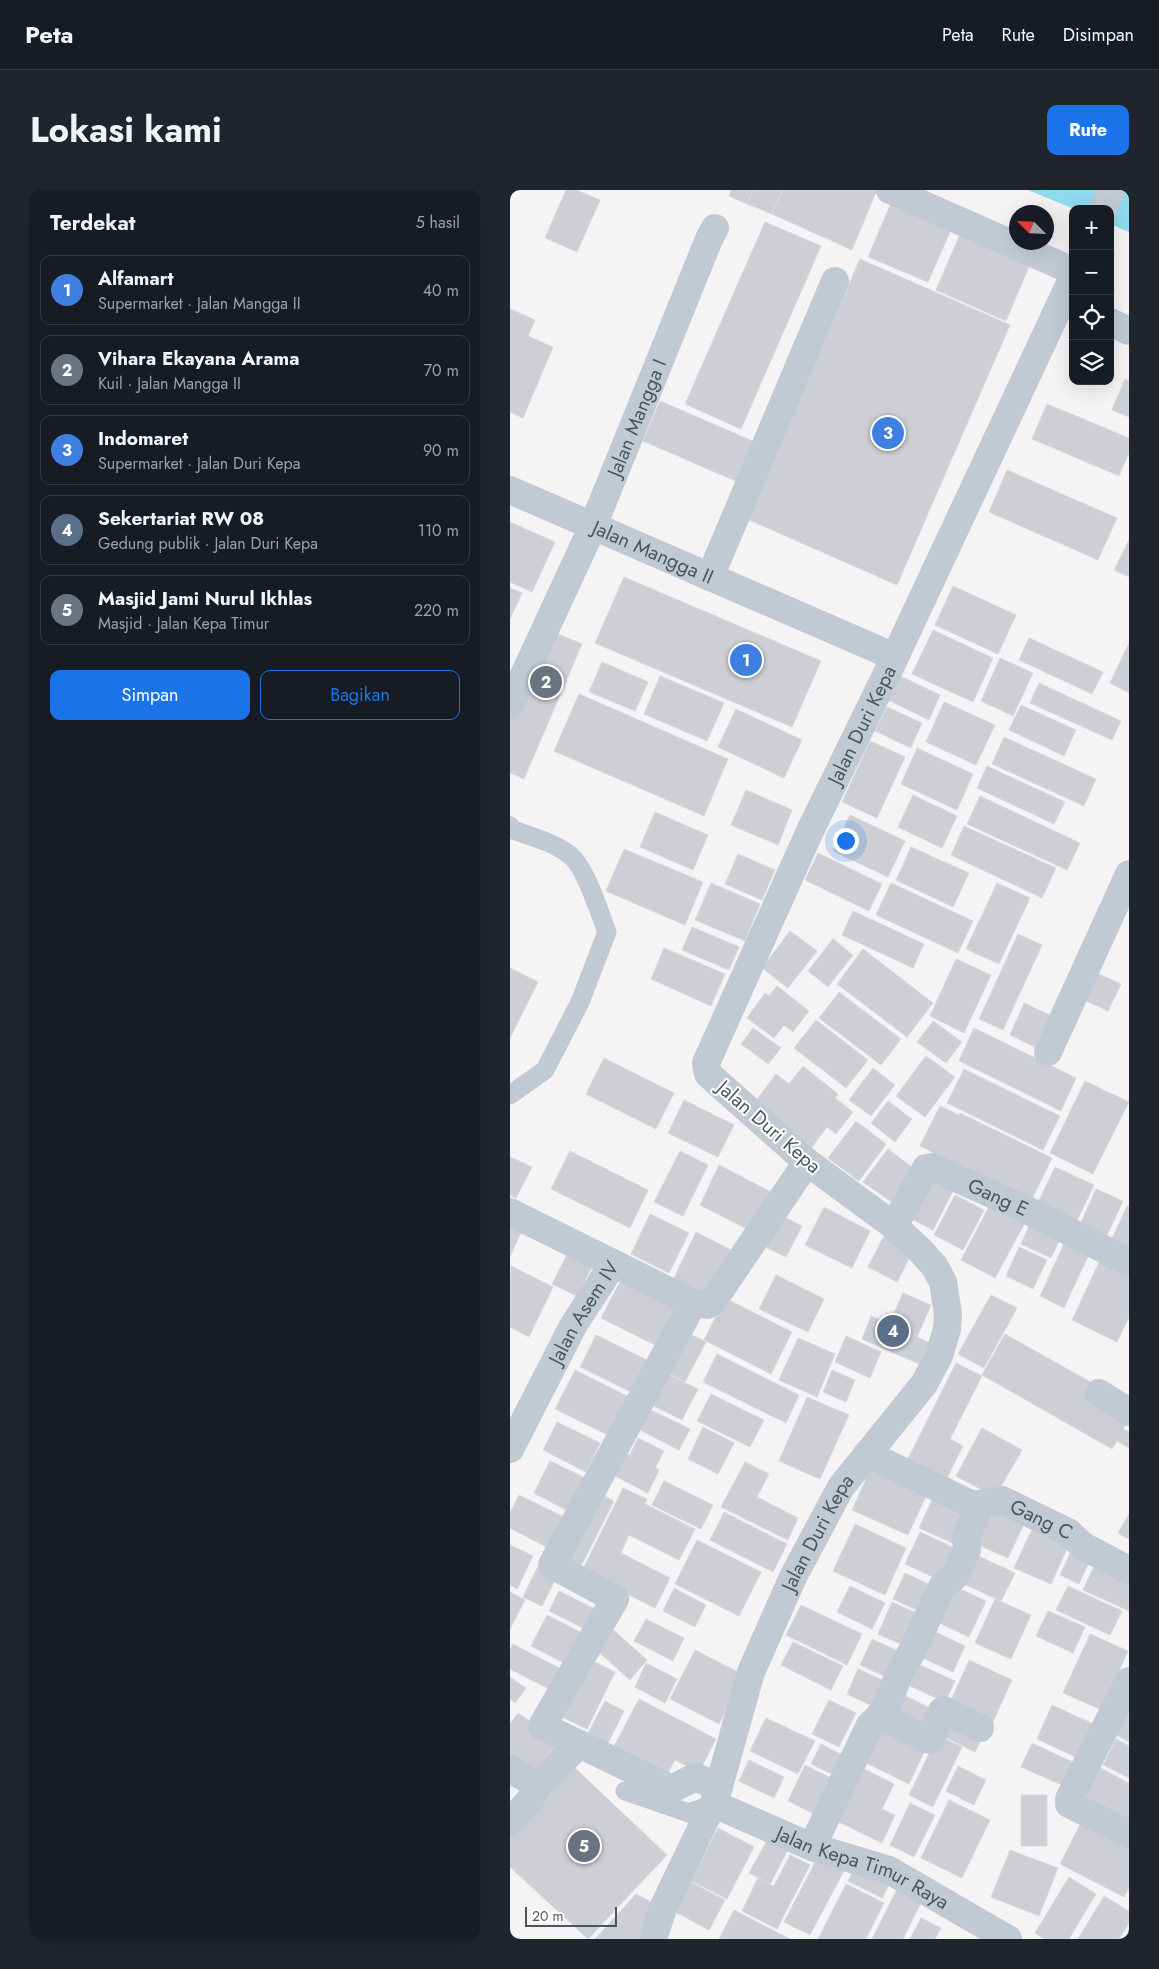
<!DOCTYPE html>
<html lang="id">
<head>
<meta charset="utf-8">
<style>
	:root { --surface:#171b24; --page:#20242c; --text:#f1f3f6; --muted:#9ea1a6; --line:#363941; --accent:#1a73e8 }
	body { margin:0; font-family:Jost,sans-serif; background:var(--page); color:var(--text) }
	.controls { position:absolute; right:15px; top:15px; display:grid; overflow:hidden; border-radius:10px; box-shadow:0 5px 20px #0002 }
	.controls button { width:45px; height:45px; display:grid; place-items:center; padding:0; border:0; border-bottom:1px solid var(--line); background:var(--surface); color:var(--text); font:25px sans-serif }
	.compass { position:absolute; left:499px; top:15px; width:45px; height:45px; border-radius:50%; background:var(--surface); box-shadow:0 5px 20px #0002; rotate:294deg }
	.scale { position:absolute; left:15px; bottom:12px; width:92px; box-sizing:border-box; padding-left:5px; border:2px solid #4a5661; border-top:0; font-size:14px; line-height:18px; white-space:nowrap; color:#4a5661; -webkit-text-stroke:4px #fff; paint-order:stroke }
	.you { position:absolute; left:335px; top:650px; width:18px; height:18px; margin:-12px; border:4px solid #fff; border-radius:50%; background:#1a73e8; box-shadow:0 0 0 8px #1a73e833 }
	.badge { display:grid; place-items:center; width:32px; height:32px; border-radius:50%; background:var(--accent); color:#fff; font-size:16px; font-weight:700 }
	.pin { position:absolute; translate:-50% -50%; border:2px solid #fff; box-shadow:0 1px 5px #0006 }
	.list { margin:0; padding:0; list-style:none }
	h2 { display:flex; justify-content:space-between; align-items:center; height:65px; margin:0; padding:0 20px; font-size:21px }
	h2 small { font-size:16px; font-weight:400; color:var(--muted) }
	.list li { display:grid; grid-template-columns:32px 1fr auto; gap:15px; align-items:center; box-sizing:border-box; height:70px; margin:0 10px 10px; padding:0 10px; border:1px solid var(--line); border-radius:10px }
	.list b { display:block; font-size:19px; white-space:nowrap }
	.list p { margin:0; font-size:16px; white-space:nowrap; color:var(--muted) }
	.list em { font-size:16px; font-style:normal; color:var(--muted) }
	.actions { display:flex; gap:10px; padding:15px 20px }
	.actions a { flex:1; padding:11px 0; border:1px solid var(--accent); border-radius:10px; text-align:center; font-size:18px; color:var(--accent) }
	.actions .main { background:var(--accent); color:#fff }
	.icon { flex:none; width:28px; height:28px; fill:none; stroke:currentColor; stroke-width:2; stroke-linecap:round; stroke-linejoin:round }
	.map { position:relative; flex:none; width:619px; height:1749px; overflow:hidden; border-radius:10px }
	header { display:flex; align-items:center; gap:30px; box-sizing:border-box; height:70px; padding:0 25px; background:var(--surface); border-bottom:1px solid var(--line) }
	header strong { font-size:24px }
	nav { display:flex; gap:28px; margin-inline-start:auto; font-size:18px }
	.intro { display:flex; align-items:center; justify-content:space-between; box-sizing:border-box; height:120px; padding:0 30px }
	h1 { margin:0; font-size:35px }
	.button { padding:12px 22px; border-radius:10px; background:var(--accent); color:#fff; font-size:18px; font-weight:700 }
	main { display:flex; gap:30px; padding:0 30px }
	aside { flex:1; background:var(--surface); border-radius:10px; box-shadow:0 5px 20px #0002 }
	.map>svg:first-child { display:block }
	.water { fill:#90daee }
	.building { fill:#cdcfd5; stroke:#d7d9de }
	.lines { fill:none; stroke-linecap:round; stroke-linejoin:round }
	.service { stroke:#c1cad2; stroke-width:19 }
	.minor { stroke:#c1cad2; stroke-width:28 }
	.labels { text-anchor:middle; dominant-baseline:central; stroke-width:4; stroke-linejoin:round; paint-order:stroke }
	.street-label { font-size:20px; fill:#4a5661; stroke:#fff }
</style>
</head>
<body>
<header>
<strong>Peta</strong>
<nav><a>Peta</a><a>Rute</a><a>Disimpan</a></nav>
</header>
<div class="intro"><h1>Lokasi kami</h1><a class="button">Rute</a></div>
<main>
<aside>
<h2>Terdekat<small>5 hasil</small></h2>
<ul class="list">
<li><span class="badge" style="background:#3f7fe0">1</span><div><b>Alfamart</b><p>Supermarket · Jalan Mangga II</p></div><em>40 m</em></li>
<li><span class="badge" style="background:#6b7280">2</span><div><b>Vihara Ekayana Arama</b><p>Kuil · Jalan Mangga II</p></div><em>70 m</em></li>
<li><span class="badge" style="background:#3f7fe0">3</span><div><b>Indomaret</b><p>Supermarket · Jalan Duri Kepa</p></div><em>90 m</em></li>
<li><span class="badge" style="background:#5c6f8a">4</span><div><b>Sekertariat RW 08</b><p>Gedung publik · Jalan Duri Kepa</p></div><em>110 m</em></li>
<li><span class="badge" style="background:#6b7280">5</span><div><b>Masjid Jami Nurul Ikhlas</b><p>Masjid · Jalan Kepa Timur</p></div><em>220 m</em></li>
</ul>
<div class="actions"><a class="main">Simpan</a><a>Bagikan</a></div>
</aside>
<div class="map">
<svg width="619" height="1749" viewBox="0 0 619 1749">
	<rect width="100%" height="100%" fill="#f5f3f3"/>
	<!-- water -->
	<path class="water" d="M 518,0 L 619,0 L 619,42 L 600,34 L 600,19 L 564,19 Z"/>
	<!-- building -->
	<path class="building" d="M 56,0 L 66,0 L 90,10 L 67,62 L 35,48 Z
		M 221,0 L 243,0 L 237,14 L 219,6 Z
		M 243,0 L 272,0 L 262,24 L 237,14 Z
		M 272,0 L 367,0 L 342,60 L 262,24 Z
		M 384,6 L 444,33 L 418,92 L 358,67 Z
		M 255,32 L 311,56 L 231,239 L 175,214 Z
		M 453,37 L 523,67 L 496,131 L 426,100 Z
		M 350,69 L 500,135 L 387,395 L 237,329 Z
		M 0,119 L 25,130 L 18,146 L 43,157 L 13,228 L 0,222 Z
		M 615,189 L 619,191 L 619,227 L 602,220 Z
		M 150,211 L 247,253 L 230,293 L 133,251 Z
		M 537,214 L 619,248 L 619,263 L 609,286 L 522,249 Z
		M 497,280 L 607,328 L 588,370 L 479,322 Z
		M 0,332 L 45,352 L 22,402 L 0,392 Z
		M 619,350 L 619,387 L 604,380 Z
		M 114,387 L 311,471 L 282,537 L 85,453 Z
		M 443,396 L 506,425 L 488,464 L 425,435 Z
		M 0,398 L 12,403 L 0,429 Z
		M 38,440 L 72,454 L 14,589 L 0,583 L 0,530 Z
		M 423,440 L 483,468 L 463,512 L 402,484 Z
		M 519,448 L 593,482 L 582,504 L 509,470 Z
		M 619,453 L 619,503 L 600,493 Z
		M 490,468 L 523,483 L 503,526 L 471,511 Z
		M 92,472 L 138,492 L 125,521 L 79,502 Z
		M 388,485 L 430,505 L 419,530 L 376,509 Z
		M 150,486 L 214,513 L 197,551 L 134,524 Z
		M 529,493 L 611,531 L 602,550 L 520,513 Z
		M 69,504 L 218,569 L 194,626 L 44,561 Z
		M 434,512 L 485,535 L 466,575 L 416,552 Z
		M 511,515 L 566,540 L 554,566 L 499,540 Z
		M 377,517 L 412,533 L 401,558 L 365,541 Z
		M 226,519 L 292,550 L 274,588 L 208,557 Z
		M 494,547 L 586,589 L 574,616 L 482,574 Z
		M 360,551 L 395,567 L 367,628 L 332,612 Z
		M 407,558 L 463,584 L 447,620 L 391,594 Z
		M 477,576 L 555,612 L 544,634 L 467,598 Z
		M 236,600 L 282,620 L 268,655 L 221,635 Z
		M 403,605 L 447,626 L 432,658 L 388,637 Z
		M 470,606 L 570,653 L 557,680 L 457,634 Z
		M 145,622 L 198,645 L 183,680 L 130,657 Z
		M 340,625 L 395,651 L 378,687 L 323,661 Z
		M 454,636 L 546,678 L 532,708 L 441,665 Z
		M 401,657 L 459,683 L 443,717 L 386,690 Z
		M 114,659 L 193,692 L 175,735 L 96,701 Z
		M 308,663 L 372,694 L 359,721 L 295,690 Z
		M 228,664 L 265,680 L 252,710 L 215,694 Z
		M 201,693 L 250,714 L 235,751 L 185,730 Z
		M 381,693 L 463,731 L 448,763 L 366,725 Z
		M 487,693 L 520,708 L 489,774 L 456,759 Z
		M 343,721 L 414,754 L 403,778 L 332,745 Z
		M 182,737 L 229,757 L 219,780 L 172,760 Z
		M 280,741 L 307,761 L 278,798 L 252,778 Z
		M 508,744 L 532,755 L 493,840 L 469,829 Z
		M 323,749 L 343,765 L 318,797 L 298,781 Z
		M 154,758 L 215,784 L 201,816 L 141,789 Z
		M 353,759 L 423,813 L 397,847 L 327,794 Z
		M 446,769 L 481,785 L 454,843 L 420,826 Z
		M 0,778 L 28,792 L 0,848 Z
		M 582,781 L 611,794 L 598,821 L 570,808 Z
		M 267,796 L 299,821 L 283,842 L 274,835 L 264,848 L 237,828 L 255,803 L 259,806 Z
		M 329,802 L 391,849 L 371,875 L 309,828 Z
		M 514,813 L 540,825 L 525,857 L 500,845 Z
		M 306,830 L 358,870 L 336,898 L 284,858 Z
		M 423,831 L 452,852 L 436,873 L 407,852 Z
		M 243,838 L 271,858 L 258,874 L 231,854 Z
		M 464,838 L 566,888 L 551,921 L 449,871 Z
		M 416,866 L 445,887 L 415,927 L 386,906 Z
		M 94,868 L 164,903 L 146,939 L 76,904 Z
		M 293,876 L 328,904 L 325,908 L 343,922 L 326,944 L 317,937 L 302,957 L 245,912 L 266,884 L 279,894 Z
		M 363,878 L 385,895 L 361,926 L 339,910 Z
		M 454,879 L 550,926 L 533,960 L 437,913 Z
		M 575,891 L 619,912 L 583,984 L 540,963 Z
		M 174,910 L 224,935 L 208,967 L 158,943 Z
		M 378,911 L 402,929 L 385,952 L 361,933 Z
		M 430,916 L 449,925 L 450,923 L 542,968 L 521,1011 L 410,956 Z
		M 346,931 L 376,954 L 349,991 L 318,968 Z
		M 378,959 L 411,984 L 387,1016 L 353,992 Z
		M 60,961 L 138,1000 L 120,1038 L 41,999 Z
		M 170,961 L 198,975 L 173,1026 L 144,1012 Z
		M 0,967 L 22,977 L 6,1008 L 0,1005 Z
		M 209,975 L 265,1004 L 245,1043 L 190,1015 Z
		M 545,977 L 584,995 L 564,1037 L 525,1019 Z
		M 418,984 L 444,999 L 423,1040 L 396,1026 Z
		M 586,999 L 613,1011 L 592,1056 L 566,1044 Z
		M 445,1005 L 474,1020 L 453,1060 L 424,1045 Z
		M 481,1013 L 516,1031 L 485,1088 L 451,1070 Z
		M 617,1016 L 619,1017 L 619,1065 L 599,1055 Z
		M 314,1017 L 360,1041 L 342,1078 L 295,1055 Z
		M 266,1023 L 292,1036 L 276,1067 L 251,1055 Z
		M 140,1024 L 179,1043 L 159,1083 L 121,1064 Z
		M 521,1031 L 552,1045 L 541,1068 L 511,1054 Z
		M 0,1032 L 13,1039 L 0,1066 Z
		M 186,1042 L 223,1061 L 199,1108 L 163,1090 Z
		M 374,1046 L 403,1061 L 387,1092 L 358,1077 Z
		M 556,1049 L 581,1060 L 554,1118 L 530,1106 Z
		M 509,1057 L 537,1070 L 523,1099 L 496,1086 Z
		M 58,1062 L 83,1075 L 67,1106 L 42,1094 Z
		M 593,1064 L 619,1076 L 619,1127 L 607,1152 L 562,1130 Z
		M 1,1076 L 43,1097 L 19,1147 L 0,1137 Z
		M 266,1085 L 314,1109 L 298,1142 L 249,1119 Z
		M 111,1090 L 167,1118 L 149,1157 L 91,1128 Z
		M 393,1103 L 421,1115 L 407,1147 L 421,1153 L 411,1175 L 352,1149 L 361,1126 L 379,1134 Z
		M 481,1105 L 507,1118 L 474,1178 L 448,1164 Z
		M 215,1108 L 282,1142 L 261,1184 L 194,1150 Z
		M 174,1141 L 196,1152 L 175,1192 L 154,1181 Z
		M 495,1144 L 584,1194 L 619,1229 L 613,1239 L 619,1242 L 619,1258 L 607,1251 L 602,1259 L 472,1185 Z
		M 86,1145 L 139,1171 L 123,1203 L 70,1177 Z
		M 336,1146 L 371,1162 L 360,1188 L 325,1172 Z
		M 288,1148 L 325,1164 L 307,1207 L 269,1190 Z
		M 207,1164 L 289,1205 L 276,1233 L 193,1192 Z
		M 446,1173 L 472,1186 L 440,1249 L 453,1256 L 432,1298 L 395,1275 Z
		M 65,1180 L 119,1207 L 100,1246 L 45,1219 Z
		M 322,1180 L 345,1190 L 336,1212 L 313,1202 Z
		M 151,1181 L 188,1199 L 172,1230 L 136,1212 Z
		M 201,1204 L 254,1230 L 240,1257 L 187,1231 Z
		M 297,1207 L 339,1225 L 310,1289 L 269,1271 Z
		M 137,1218 L 180,1239 L 169,1260 L 126,1238 Z
		M 47,1232 L 90,1253 L 76,1282 L 33,1260 Z
		M 193,1237 L 224,1253 L 208,1284 L 178,1269 Z
		M 472,1238 L 512,1260 L 485,1307 L 446,1286 Z
		M 128,1248 L 154,1261 L 145,1278 L 149,1280 L 138,1303 L 99,1283 L 110,1260 L 120,1265 Z
		M 40,1271 L 75,1288 L 58,1321 L 24,1303 Z
		M 235,1272 L 259,1284 L 247,1307 L 288,1328 L 278,1350 L 211,1317 Z
		M 362,1276 L 418,1302 L 398,1345 L 342,1320 Z
		M 154,1291 L 203,1315 L 191,1339 L 142,1315 Z
		M 113,1298 L 137,1309 L 135,1314 L 185,1339 L 169,1370 L 119,1345 L 111,1363 L 160,1388 L 145,1418 L 95,1393 L 71,1383 Z
		M 85,1301 L 104,1311 L 71,1376 L 52,1367 Z
		M 425,1303 L 461,1319 L 445,1354 L 409,1338 Z
		M 9,1305 L 58,1329 L 42,1360 L 0,1338 L 0,1323 Z
		M 475,1316 L 514,1334 L 498,1368 L 459,1351 Z
		M 214,1322 L 277,1354 L 263,1382 L 200,1350 Z
		M 619,1324 L 619,1349 L 608,1343 Z
		M 525,1333 L 561,1350 L 541,1394 L 504,1378 Z
		M 345,1334 L 396,1358 L 375,1405 L 323,1381 Z
		M 410,1342 L 451,1361 L 436,1393 L 395,1374 Z
		M 187,1350 L 251,1382 L 229,1426 L 165,1394 Z
		M 0,1355 L 23,1366 L 7,1399 L 0,1395 Z
		M 563,1357 L 582,1366 L 569,1394 L 550,1385 Z
		M 460,1362 L 505,1383 L 491,1411 L 447,1391 Z
		M 31,1370 L 50,1380 L 32,1416 L 13,1407 Z
		M 586,1372 L 619,1387 L 619,1421 L 573,1400 Z
		M 395,1383 L 427,1398 L 415,1424 L 383,1409 Z
		M 439,1394 L 476,1411 L 459,1447 L 423,1430 Z
		M 340,1396 L 375,1413 L 362,1439 L 327,1422 Z
		M 558,1396 L 612,1421 L 600,1445 L 546,1420 Z
		M 164,1398 L 196,1415 L 185,1437 L 153,1421 Z
		M 49,1401 L 87,1420 L 77,1440 L 39,1421 Z
		M 0,1402 L 15,1410 L 0,1439 Z
		M 485,1409 L 521,1425 L 501,1469 L 465,1453 Z
		M 382,1412 L 415,1427 L 401,1459 L 368,1444 Z
		M 291,1415 L 352,1444 L 337,1475 L 276,1445 Z
		M 538,1421 L 575,1437 L 563,1463 L 526,1446 Z
		M 37,1425 L 76,1445 L 60,1476 L 21,1456 Z
		M 136,1429 L 174,1448 L 163,1471 L 124,1451 Z
		M 99,1436 L 137,1470 L 120,1490 L 82,1456 Z
		M 417,1438 L 455,1456 L 443,1482 L 404,1464 Z
		M 580,1444 L 618,1461 L 592,1520 L 553,1503 Z
		M 362,1449 L 394,1464 L 383,1490 L 350,1475 Z
		M 283,1452 L 333,1476 L 321,1500 L 271,1475 Z
		M 3,1454 L 51,1479 L 41,1500 L 0,1479 L 0,1460 Z
		M 185,1460 L 234,1485 L 209,1534 L 160,1509 Z
		M 75,1467 L 105,1482 L 77,1539 L 46,1524 Z
		M 399,1470 L 445,1491 L 435,1512 L 389,1491 Z
		M 459,1470 L 502,1490 L 481,1536 L 438,1517 Z
		M 136,1473 L 167,1489 L 155,1513 L 125,1497 Z
		M 348,1479 L 383,1495 L 371,1520 L 337,1504 Z
		M 0,1487 L 16,1498 L 5,1513 L 0,1509 Z
		M 389,1503 L 427,1521 L 416,1544 L 378,1527 Z
		M 129,1509 L 206,1549 L 189,1582 L 165,1570 L 155,1588 L 102,1560 Z
		M 319,1510 L 346,1523 L 329,1557 L 302,1544 Z
		M 95,1511 L 114,1521 L 97,1555 L 77,1545 Z
		M 542,1515 L 592,1538 L 576,1572 L 527,1549 Z
		M 612,1521 L 619,1525 L 619,1552 L 601,1542 Z
		M 8,1523 L 52,1554 L 25,1592 L 0,1575 L 0,1534 Z
		M 438,1527 L 474,1544 L 465,1562 L 429,1544 Z
		M 256,1528 L 305,1551 L 288,1584 L 240,1561 Z
		M 368,1530 L 418,1554 L 399,1594 L 348,1569 Z
		M 428,1545 L 452,1557 L 423,1617 L 399,1605 Z
		M 606,1549 L 619,1556 L 619,1588 L 593,1575 Z
		M 522,1553 L 565,1573 L 554,1596 L 511,1577 Z
		M 311,1554 L 340,1569 L 330,1588 L 301,1574 Z
		M 239,1570 L 274,1587 L 264,1608 L 229,1591 Z
		M 295,1575 L 331,1593 L 314,1629 L 278,1611 Z
		M 346,1575 L 384,1594 L 372,1619 L 385,1625 L 372,1653 L 323,1629 Z
		M 585,1575 L 619,1593 L 619,1637 L 565,1612 Z
		M 448,1576 L 476,1590 L 464,1615 L 436,1601 Z
		M 65,1578 L 157,1665 L 78,1749 L 0,1677 L 0,1647 Z
		M 511,1605 L 537,1605 L 537,1656 L 511,1656 Z
		M 439,1610 L 480,1630 L 452,1688 L 411,1668 Z
		M 400,1613 L 425,1625 L 404,1667 L 380,1655 Z
		M 575,1625 L 619,1648 L 619,1698 L 614,1707 L 550,1674 Z
		M 208,1638 L 244,1657 L 217,1709 L 181,1691 Z
		M 261,1643 L 281,1654 L 260,1694 L 239,1683 Z
		M 500,1660 L 548,1678 L 529,1726 L 481,1707 Z
		M 310,1663 L 336,1677 L 300,1745 L 274,1732 Z
		M 280,1665 L 300,1675 L 267,1739 L 232,1721 L 248,1688 L 264,1696 Z
		M 348,1672 L 382,1689 L 372,1708 L 338,1691 Z
		M 171,1687 L 215,1710 L 199,1740 L 156,1717 Z
		M 559,1687 L 586,1704 L 559,1749 L 534,1749 L 525,1743 Z
		M 336,1694 L 374,1713 L 356,1749 L 308,1749 Z
		M 387,1699 L 412,1711 L 393,1749 L 362,1749 Z
		M 126,1704 L 148,1716 L 134,1749 L 85,1749 Z
		M 594,1706 L 619,1721 L 619,1733 L 609,1749 L 568,1749 Z
		M 224,1720 L 280,1749 L 209,1749 Z
		M 411,1728 L 431,1738 L 425,1749 L 400,1749 Z"/>
	<g class="lines">
		<!-- service -->
		<path class="service" d="M 0,636 L 3,640 C 23,647 43,652 60,665 C 76,678 89,722 97,742 L 70,812 L 35,880 L 0,905
			M 115,1601 L 179,1623 L 204,1614"/>
		<!-- minor -->
		<g class="minor">
			<path d="M 380,0 L 563,81"/>
			<path d="M 593,19 L 601,0"/>
			<path d="M 600,132 L 619,141"/>
			<path id="s1" d="M 0,300 L 385,467"/>
			<path d="M 200,387 L 325,91"/>
			<path id="s2" d="M 0,515 L 83,336 L 199,49 L 205,38"/>
			<path d="M 538,862 L 619,684"/>
			<path d="M 0,1022 L 183,1113 L 197,1115 L 203,1111 L 297,972"/>
			<path id="s3" d="M 384,1036 L 416,978 L 422,977 L 519,1021 L 619,1072"/>
			<path d="M 183,1113 L 42,1375 L 105,1409 L 32,1536 L 162,1599 L 185,1587 L 209,1597"/>
			<path d="M 589,1203 L 619,1222"/>
			<path id="s4" d="M 0,1259 L 63,1136 L 103,1074"/>
			<path id="s5" d="M 357,1264 L 463,1315 L 492,1310 L 558,1342 L 573,1356 L 619,1380"/>
			<path d="M 619,1491 L 559,1609 L 559,1614 L 619,1644"/>
			<path d="M 369,1526 L 419,1550 L 421,1549 L 432,1521 L 434,1520 L 470,1538"/>
			<path d="M 0,1579 L 22,1592 L 25,1600 L 21,1609 L 0,1632"/>
			<path d="M 25,1600 L 69,1554"/>
			<path id="s6" d="M 204,1614 L 302,1657 L 379,1680 L 498,1749"/>
			<path d="M 302,1657 L 360,1535 L 375,1521 L 389,1484 L 402,1461 L 432,1397 L 445,1386 L 457,1360 L 456,1348 L 470,1314"/>
			<path id="s7" d="M 143,1749 L 153,1718 L 198,1624 L 204,1614 L 241,1482 L 283,1387 L 331,1297 L 414,1194 L 429,1166 L 437,1139 L 438,1124 L 433,1092 L 425,1077 L 411,1061 L 384,1036 L 297,972 L 198,884 L 196,873 L 300,641 L 385,467 L 563,87"/>
		</g>
	</g>
	<g class="labels">
		<!-- street labels -->
		<g class="street-label">
			<text stroke="none"><textPath href="#s2" startOffset="314">Jalan Mangga I</textPath></text>
			<text stroke="none"><textPath href="#s1" startOffset="156">Jalan Mangga II</textPath></text>
			<text stroke="none"><textPath href="#s7" startOffset="1430">Jalan Duri Kepa</textPath></text>
			<text transform="translate(259 937) rotate(41)">Jalan Duri Kepa</text>
			<text stroke="none"><textPath href="#s3" startOffset="145">Gang E</textPath></text>
			<text stroke="none"><textPath href="#s4" startOffset="155">Jalan Asem IV</textPath></text>
			<text stroke="none"><textPath href="#s5" startOffset="191">Gang C</textPath></text>
			<text stroke="none"><textPath href="#s7" startOffset="440">Jalan Duri Kepa</textPath></text>
			<text stroke="none"><textPath href="#s6" startOffset="162">Jalan Kepa Timur Raya</textPath></text>
		</g>
	</g>
</svg>
<div class="controls">
<button>+</button>
<button>−</button>
<button><svg class="icon" aria-label="locate" viewBox="0 0 24 24"><circle cx="12" cy="12" r="6"/><path d="M12 2v4M12 18v4M2 12h4M18 12h4"/></svg></button>
<button><svg class="icon" aria-label="layers" viewBox="0 0 24 24"><path d="M12 4l9 5-9 5-9-5zM3 14l9 5 9-5"/></svg></button>
</div>
<svg class="compass" viewBox="-18 -18 36 36"><path d="M0-13l5 13h-10z" fill="#e53935"/><path d="M0 13l5-13h-10z" fill="#9ea1a6"/></svg>
<div class="scale">20 m</div>
<div class="you"></div>
<div class="pin badge" style="left:236px;top:470px;background:#3f7fe0">1</div>
<div class="pin badge" style="left:36px;top:492px;background:#6b7280">2</div>
<div class="pin badge" style="left:378px;top:243px;background:#3f7fe0">3</div>
<div class="pin badge" style="left:383px;top:1141px;background:#5c6f8a">4</div>
<div class="pin badge" style="left:74px;top:1656px;background:#6b7280">5</div>
</div>
</main>
</body>
</html>
